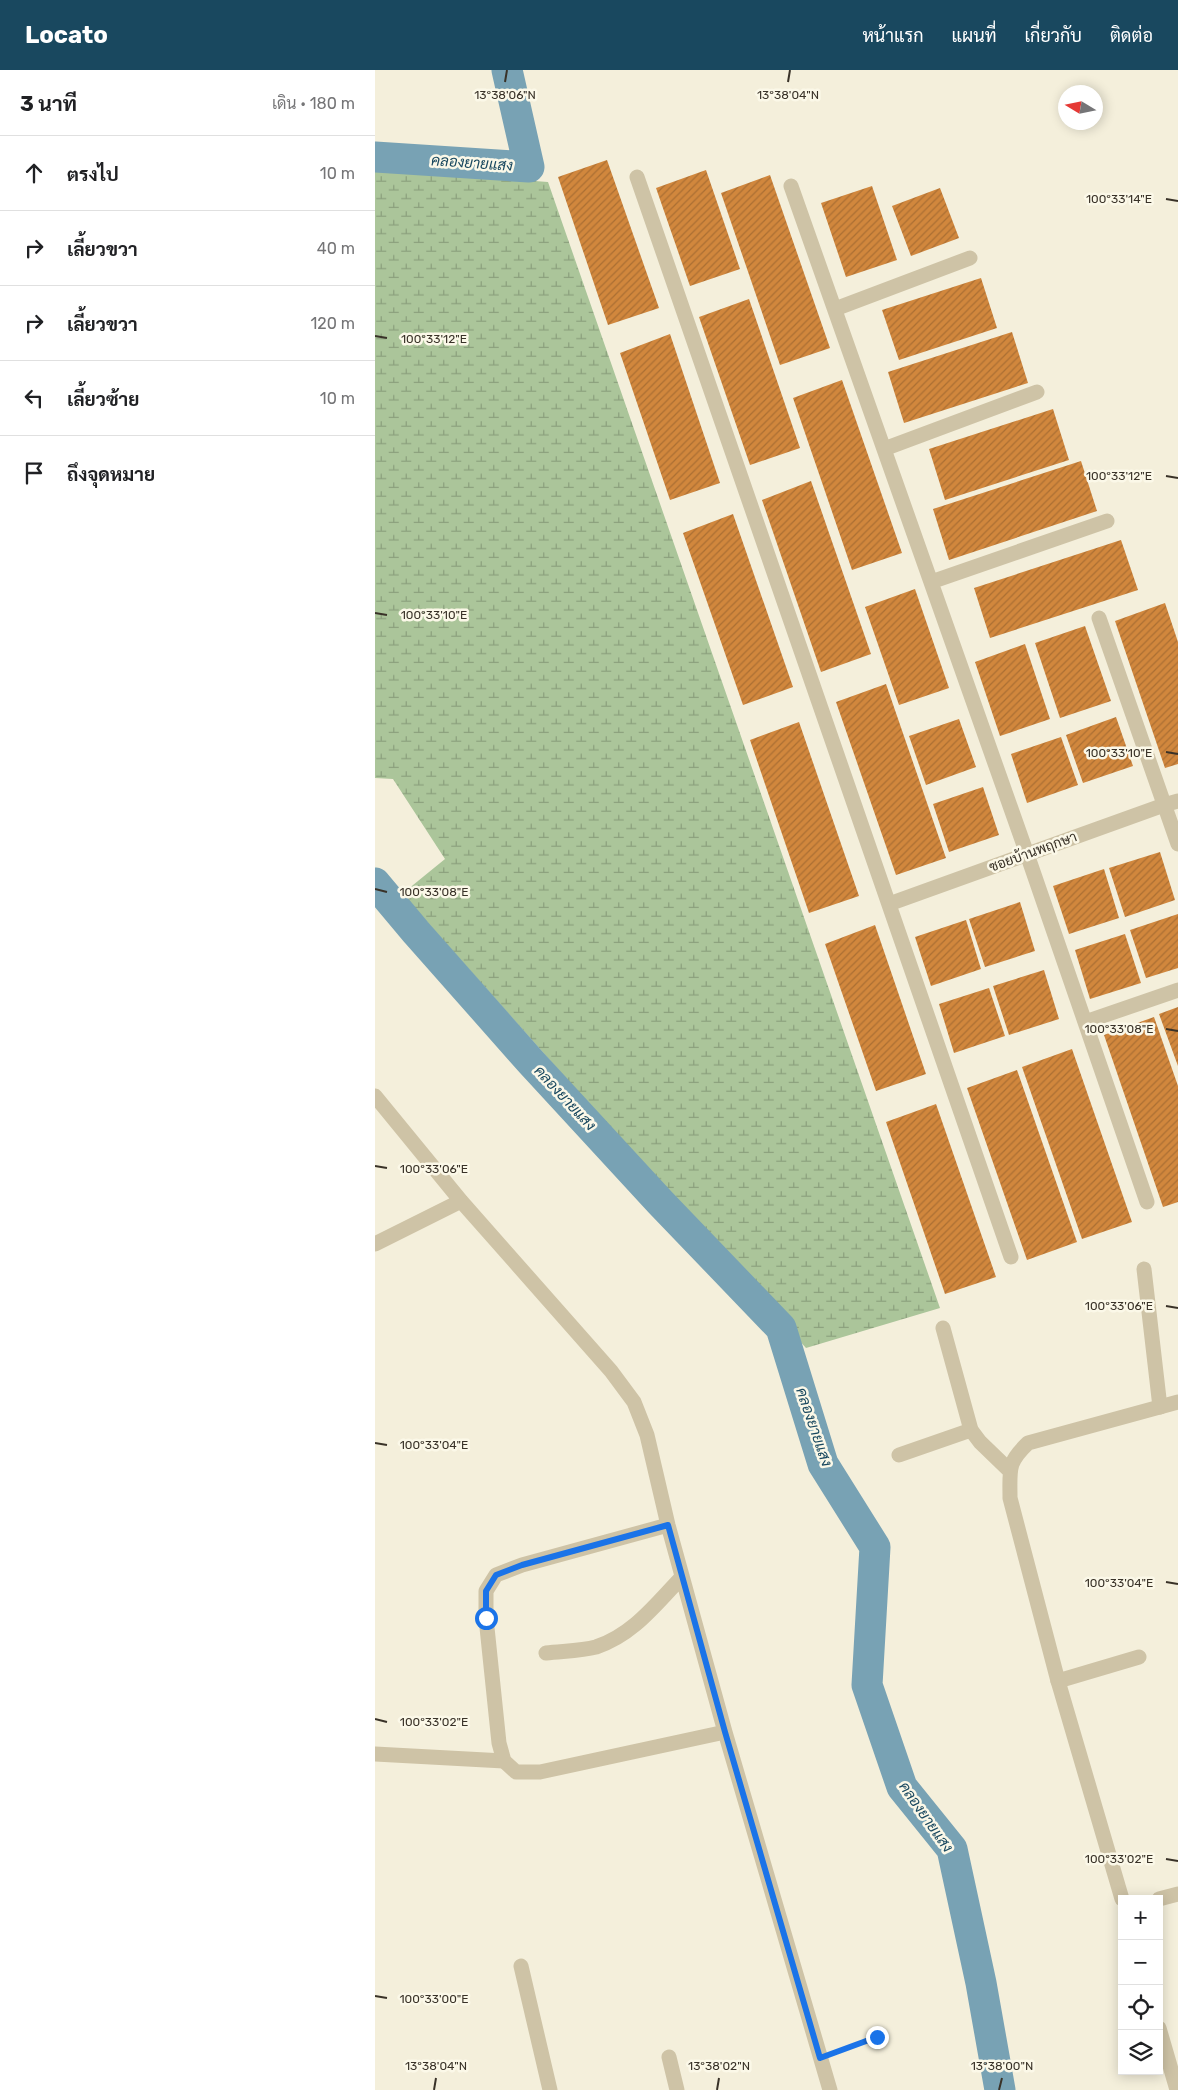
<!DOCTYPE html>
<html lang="th">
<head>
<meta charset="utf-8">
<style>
	:root { --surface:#fff; --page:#f2f2f2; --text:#202124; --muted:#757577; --line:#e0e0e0; --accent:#19485f }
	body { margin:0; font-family:Rubik,Sarabun,sans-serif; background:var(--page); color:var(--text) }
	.controls { position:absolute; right:15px; bottom:15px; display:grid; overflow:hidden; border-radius:0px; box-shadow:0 2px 12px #0003 }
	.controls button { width:45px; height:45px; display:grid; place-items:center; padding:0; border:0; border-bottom:1px solid var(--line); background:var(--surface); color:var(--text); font:25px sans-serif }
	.compass { position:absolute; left:683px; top:15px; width:45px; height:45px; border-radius:50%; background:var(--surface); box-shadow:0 2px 12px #0003; rotate:280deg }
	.stop { position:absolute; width:15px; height:15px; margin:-11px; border:4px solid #1a73e8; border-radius:50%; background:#fff }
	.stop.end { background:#1a73e8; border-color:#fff; box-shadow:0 1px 5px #0008 }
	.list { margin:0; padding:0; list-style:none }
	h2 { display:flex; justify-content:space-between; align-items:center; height:65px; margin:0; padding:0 20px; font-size:21px }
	h2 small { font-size:16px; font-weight:400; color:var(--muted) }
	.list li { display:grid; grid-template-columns:32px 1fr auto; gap:15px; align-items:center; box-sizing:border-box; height:75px; padding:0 20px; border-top:1px solid var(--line) }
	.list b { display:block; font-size:19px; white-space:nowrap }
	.list em { font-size:16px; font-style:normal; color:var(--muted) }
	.icon { flex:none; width:28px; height:28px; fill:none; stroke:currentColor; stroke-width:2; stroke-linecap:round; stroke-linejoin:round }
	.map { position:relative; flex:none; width:803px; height:2020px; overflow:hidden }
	header { display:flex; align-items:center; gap:30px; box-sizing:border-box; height:70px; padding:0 25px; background:var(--accent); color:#fff }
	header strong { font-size:24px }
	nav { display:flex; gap:28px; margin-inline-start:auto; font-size:18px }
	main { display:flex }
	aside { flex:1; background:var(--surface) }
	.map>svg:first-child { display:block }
	.wetland { fill:url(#wetland-marsh) }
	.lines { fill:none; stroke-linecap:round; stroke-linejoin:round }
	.canal { stroke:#78a2b4; stroke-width:31 }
	.building { fill:url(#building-hatch) }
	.path { stroke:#baad90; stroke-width:3; stroke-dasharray:2.5 2.5; stroke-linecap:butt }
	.lane { stroke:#cec3a6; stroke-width:15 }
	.street { stroke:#cec3a6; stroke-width:15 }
	.route { stroke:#1a73e8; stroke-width:6 }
	.ticks { fill:none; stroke:#393228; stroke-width:2 }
	.labels { text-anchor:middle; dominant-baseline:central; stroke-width:5; stroke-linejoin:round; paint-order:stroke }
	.street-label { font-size:14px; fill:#393228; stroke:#fbf8e8 }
	.water-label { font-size:15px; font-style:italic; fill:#19485f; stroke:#fbf8e8 }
	.ticks-label { font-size:12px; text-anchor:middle; fill:#393228; stroke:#fbf8e8; stroke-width:5; stroke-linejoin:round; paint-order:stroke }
</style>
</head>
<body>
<header>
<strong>Locato</strong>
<nav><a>หน้าแรก</a><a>แผนที่</a><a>เกี่ยวกับ</a><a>ติดต่อ</a></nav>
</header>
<main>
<aside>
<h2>3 นาที<small>เดิน · 180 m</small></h2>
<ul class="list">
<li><svg class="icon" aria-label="ahead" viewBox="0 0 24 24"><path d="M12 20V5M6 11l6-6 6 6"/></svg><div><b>ตรงไป</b></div><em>10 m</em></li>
<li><svg class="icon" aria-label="right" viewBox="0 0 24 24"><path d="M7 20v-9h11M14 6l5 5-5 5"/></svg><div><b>เลี้ยวขวา</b></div><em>40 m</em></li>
<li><svg class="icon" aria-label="right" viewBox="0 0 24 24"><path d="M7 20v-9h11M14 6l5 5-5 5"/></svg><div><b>เลี้ยวขวา</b></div><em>120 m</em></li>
<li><svg class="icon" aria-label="left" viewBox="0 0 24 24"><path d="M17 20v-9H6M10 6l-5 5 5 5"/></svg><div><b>เลี้ยวซ้าย</b></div><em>10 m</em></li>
<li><svg class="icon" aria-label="arrive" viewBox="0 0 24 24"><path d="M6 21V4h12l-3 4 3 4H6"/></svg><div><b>ถึงจุดหมาย</b></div></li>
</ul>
</aside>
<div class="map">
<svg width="803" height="2020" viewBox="0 0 803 2020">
	<defs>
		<pattern id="wetland-marsh" width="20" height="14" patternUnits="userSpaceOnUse" patternTransform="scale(1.25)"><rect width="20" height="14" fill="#abc59a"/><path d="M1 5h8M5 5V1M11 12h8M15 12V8" fill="none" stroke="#8ca17e"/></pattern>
		<pattern id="building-hatch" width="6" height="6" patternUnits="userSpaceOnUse" patternTransform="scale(1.25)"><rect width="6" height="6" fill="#d1873d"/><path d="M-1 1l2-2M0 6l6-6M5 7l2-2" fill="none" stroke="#ab6f33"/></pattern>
	</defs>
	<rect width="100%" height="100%" fill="#f4efdb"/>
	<!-- wetland -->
	<path class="wetland" d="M 0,99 L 173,112 L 565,1238 L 431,1278 L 27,824 L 70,789 L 18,709 L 0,708 Z"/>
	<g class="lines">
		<!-- canal -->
		<path class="canal" d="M 0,87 L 154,97 L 132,0
			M 0,813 L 41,862 L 156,992 L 285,1132 L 406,1258 L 448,1394 L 500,1477 L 492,1615 L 527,1717 L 577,1779 L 606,1913 L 625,2020"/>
	</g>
	<!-- building -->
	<path class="building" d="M 232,90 L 284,238 L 233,255 L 183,107 Z
		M 331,100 L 365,199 L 315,216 L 281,118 Z
		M 395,105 L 455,278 L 405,295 L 346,123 Z
		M 497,116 L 522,190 L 471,207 L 446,133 Z
		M 565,118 L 584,168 L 536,186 L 517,136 Z
		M 606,208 L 622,258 L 524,290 L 507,240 Z
		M 374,229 L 425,378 L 375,395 L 324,247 Z
		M 637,262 L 653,313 L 529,353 L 513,302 Z
		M 295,264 L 345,413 L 295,430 L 245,283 Z
		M 467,310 L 527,483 L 477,500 L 418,328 Z
		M 678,339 L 694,390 L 570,430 L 554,379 Z
		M 706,391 L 722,441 L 574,490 L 558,439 Z
		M 436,411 L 496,584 L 446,602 L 387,430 Z
		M 358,444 L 418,617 L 368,635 L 308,463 Z
		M 746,470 L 763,520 L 615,568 L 599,518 Z
		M 540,519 L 574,618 L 524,635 L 490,537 Z
		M 790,533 L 803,572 L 803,694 L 790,698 L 740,551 Z
		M 710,556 L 736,631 L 685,648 L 660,573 Z
		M 650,574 L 675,649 L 625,666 L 600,592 Z
		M 511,614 L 571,788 L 521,805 L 461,632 Z
		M 741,647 L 758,696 L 708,713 L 691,665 Z
		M 584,649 L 601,697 L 551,715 L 534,666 Z
		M 424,652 L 484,826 L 434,843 L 375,670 Z
		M 686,667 L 703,715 L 652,733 L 636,684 Z
		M 608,717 L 624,765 L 574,782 L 558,734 Z
		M 785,782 L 800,830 L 750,847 L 734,798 Z
		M 729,799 L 744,848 L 694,864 L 678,816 Z
		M 645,832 L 660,881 L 610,897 L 594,849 Z
		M 803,844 L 803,898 L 771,908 L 755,860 Z
		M 591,850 L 606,899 L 556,916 L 540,867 Z
		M 500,855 L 551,1004 L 501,1021 L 450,874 Z
		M 750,864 L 766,913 L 715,929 L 700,880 Z
		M 669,900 L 684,949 L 634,965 L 618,916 Z
		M 614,918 L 630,966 L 579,983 L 564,934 Z
		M 803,937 L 803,996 L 784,944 Z
		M 779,947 L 803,1016 L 803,1132 L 788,1137 L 729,965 Z
		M 697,979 L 757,1152 L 707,1169 L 647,997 Z
		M 642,1000 L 702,1172 L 652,1190 L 592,1018 Z
		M 561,1034 L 621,1207 L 570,1224 L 511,1052 Z"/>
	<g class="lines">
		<!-- path -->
		<path class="path" d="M 467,1980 L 503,1967"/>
		<!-- lane -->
		<path class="lane" d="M 769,1199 L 785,1337
			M 524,1385 L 596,1360
			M 683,1611 L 764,1587
			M 0,1684 L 129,1691
			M 784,1829 L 803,1824
			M 294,1987 L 302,2020"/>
		<!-- street -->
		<path class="street" d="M 262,107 L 636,1187
			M 416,116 L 652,784 L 772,1132
			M 460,239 L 595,188
			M 509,379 L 662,322
			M 556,512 L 732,451
			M 724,548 L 803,774
			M 514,834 L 789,735 L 803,731
			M 710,952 L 803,920
			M 0,1026 L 86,1131 L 236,1301 L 259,1332 L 272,1365 L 293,1455 L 350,1662 L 455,2020
			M 0,1174 L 86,1131
			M 568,1258 L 596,1360 L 605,1372 L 635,1401
			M 293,1455 L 147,1495 L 121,1505 L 111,1521 L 111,1548 L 124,1673 L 129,1691 L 141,1702 L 165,1702 L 350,1662
			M 171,1583 C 187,1581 206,1581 221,1577 C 258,1565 281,1534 307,1507
			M 747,1829 L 683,1611 L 635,1428 C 635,1399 632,1393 653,1373 L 803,1332
			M 146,1896 L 175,2020
			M 784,1958 L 802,2020"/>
	</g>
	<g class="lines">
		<!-- route -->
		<path class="route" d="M 111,1548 L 111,1521 L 121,1505 L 147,1495 L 293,1455 L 350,1662 L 445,1988 L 502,1967"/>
	</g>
	<!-- ticks -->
	<path class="ticks" d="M 130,12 L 132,0M 413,12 L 415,0M 791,129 L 803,131M 0,266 L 12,268M 791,406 L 803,408M 0,543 L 12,545M 791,682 L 803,684M 0,819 L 12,822M 791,959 L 803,961M 0,1096 L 12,1098M 791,1236 L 803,1238M 0,1373 L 12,1375M 791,1512 L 803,1514M 0,1649 L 12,1652M 791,1789 L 803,1791M 0,1926 L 12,1928M 59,2020 L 61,2008M 342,2020 L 344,2008M 624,2020 L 627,2008"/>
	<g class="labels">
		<!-- street labels -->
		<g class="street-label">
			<text transform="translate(658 782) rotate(-20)">ซอยบ้านพฤกษา</text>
		</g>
		<!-- water labels -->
		<g class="water-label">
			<text transform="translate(97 93) rotate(4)">คลองยายแสง</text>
			<text transform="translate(190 1028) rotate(47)">คลองยายแสง</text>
			<text transform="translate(439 1357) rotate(71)">คลองยายแสง</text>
			<text transform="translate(551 1747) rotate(55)">คลองยายแสง</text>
		</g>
	</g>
	<g class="ticks-label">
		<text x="130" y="29">13°38'06"N</text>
		<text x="413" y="29">13°38'04"N</text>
		<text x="744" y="133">100°33'14"E</text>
		<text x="59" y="273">100°33'12"E</text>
		<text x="744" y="410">100°33'12"E</text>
		<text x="59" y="549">100°33'10"E</text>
		<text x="744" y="687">100°33'10"E</text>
		<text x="59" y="826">100°33'08"E</text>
		<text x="744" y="963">100°33'08"E</text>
		<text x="59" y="1103">100°33'06"E</text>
		<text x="744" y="1240">100°33'06"E</text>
		<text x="59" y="1379">100°33'04"E</text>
		<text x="744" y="1517">100°33'04"E</text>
		<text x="59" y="1656">100°33'02"E</text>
		<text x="744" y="1793">100°33'02"E</text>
		<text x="59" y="1933">100°33'00"E</text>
		<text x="61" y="2000">13°38'04"N</text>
		<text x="344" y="2000">13°38'02"N</text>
		<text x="627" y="2000">13°38'00"N</text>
	</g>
</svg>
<div class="controls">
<button>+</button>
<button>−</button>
<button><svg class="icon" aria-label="locate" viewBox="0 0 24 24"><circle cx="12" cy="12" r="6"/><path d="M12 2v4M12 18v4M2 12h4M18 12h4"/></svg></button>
<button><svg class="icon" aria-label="layers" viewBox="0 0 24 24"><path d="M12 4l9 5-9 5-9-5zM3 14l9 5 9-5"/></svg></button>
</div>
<svg class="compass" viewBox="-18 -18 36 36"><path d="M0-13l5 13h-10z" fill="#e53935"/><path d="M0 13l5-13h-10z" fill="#757577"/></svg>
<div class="stop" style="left:111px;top:1548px"></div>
<div class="stop end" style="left:502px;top:1967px"></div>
</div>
</main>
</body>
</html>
